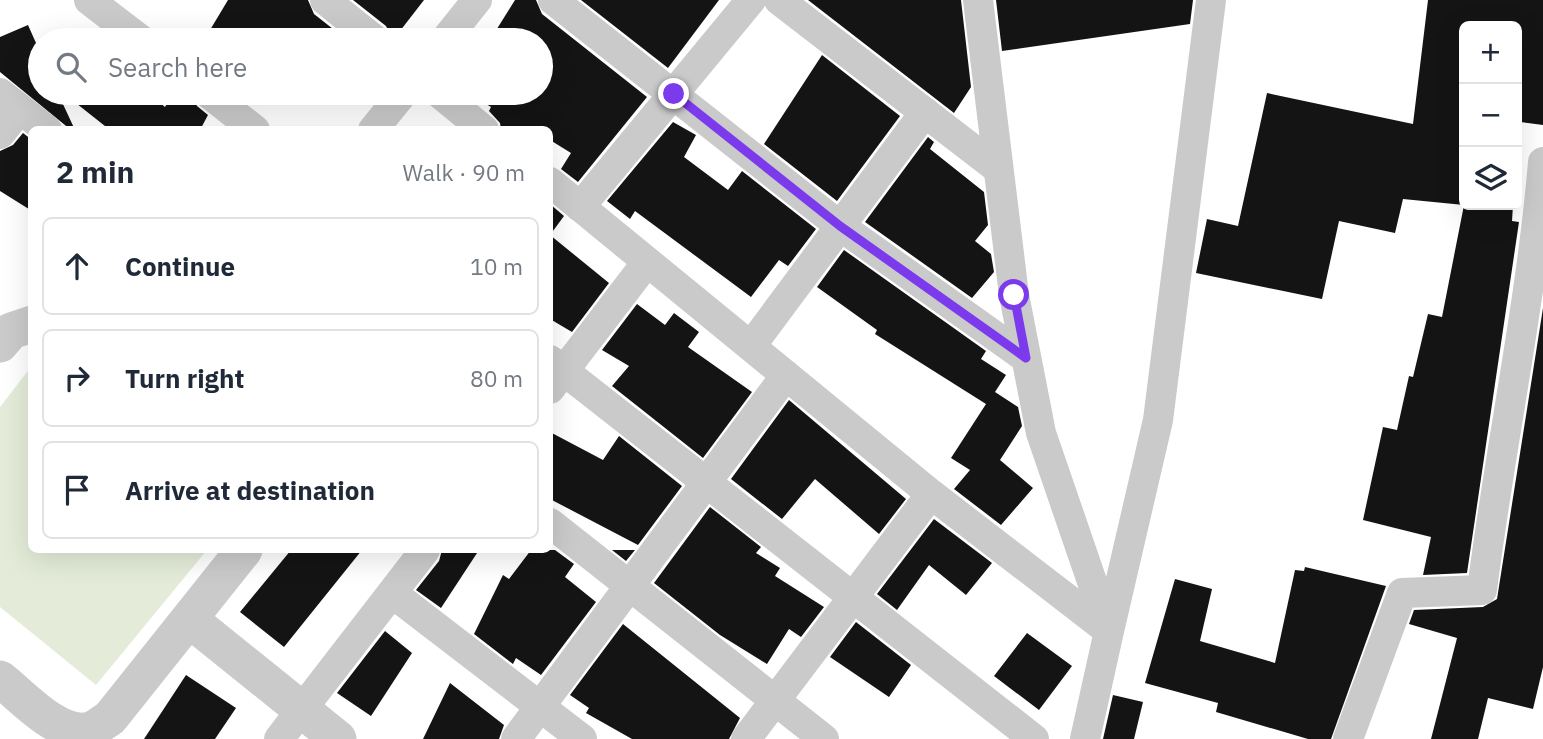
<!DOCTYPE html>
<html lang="en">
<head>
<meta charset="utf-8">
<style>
	:root { --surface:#fff; --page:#f2f2f3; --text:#1f2937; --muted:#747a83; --line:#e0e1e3 }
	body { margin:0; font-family:"IBM Plex Sans",sans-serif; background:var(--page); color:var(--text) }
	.controls { position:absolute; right:21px; top:21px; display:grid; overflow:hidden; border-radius:10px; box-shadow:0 7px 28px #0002 }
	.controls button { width:63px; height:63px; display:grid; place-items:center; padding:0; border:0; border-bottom:2px solid var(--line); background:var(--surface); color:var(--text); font:35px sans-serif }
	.stop { position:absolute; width:21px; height:21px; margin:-16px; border:5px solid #7c3aed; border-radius:50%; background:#fff }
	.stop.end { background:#7c3aed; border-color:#fff; box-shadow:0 2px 7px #0008 }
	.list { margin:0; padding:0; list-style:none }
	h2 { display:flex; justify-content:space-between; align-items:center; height:91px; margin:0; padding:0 28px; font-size:30px }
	h2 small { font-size:23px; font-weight:400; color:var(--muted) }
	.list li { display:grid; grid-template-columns:46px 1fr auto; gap:21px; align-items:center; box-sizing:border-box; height:98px; margin:0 14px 14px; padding:0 14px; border:2px solid var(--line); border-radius:10px }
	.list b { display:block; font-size:26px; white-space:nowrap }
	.list em { font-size:23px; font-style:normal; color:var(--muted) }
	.icon { flex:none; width:38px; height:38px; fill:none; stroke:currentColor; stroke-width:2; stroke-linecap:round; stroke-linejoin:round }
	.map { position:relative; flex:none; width:1543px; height:739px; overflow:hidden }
	.search { position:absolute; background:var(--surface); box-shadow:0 7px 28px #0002; left:28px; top:28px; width:525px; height:77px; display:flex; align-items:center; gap:18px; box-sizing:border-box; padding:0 24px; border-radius:38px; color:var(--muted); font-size:26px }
	.panel { position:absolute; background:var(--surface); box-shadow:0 7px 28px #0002; left:28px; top:126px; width:525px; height:427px; border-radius:10px }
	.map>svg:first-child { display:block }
	.green { fill:#e4ecd9 }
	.building { fill:#141414 }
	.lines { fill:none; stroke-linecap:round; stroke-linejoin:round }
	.minor { stroke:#cacaca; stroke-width:30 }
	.tertiary { stroke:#cacaca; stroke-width:37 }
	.route { stroke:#7c3aed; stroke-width:9 }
</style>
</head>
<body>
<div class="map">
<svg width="1543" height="739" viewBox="0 0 1543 739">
	<rect width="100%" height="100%" fill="#fff"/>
	<!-- green -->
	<path class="green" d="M 31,367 L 32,550 L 207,550 L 96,685 L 0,607 L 0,407 Z"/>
	<!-- building -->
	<path class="building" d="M 228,0 L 308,0 L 314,14 L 347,40 L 204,40 Z
		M 353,0 L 424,0 L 393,40 L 386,26 Z
		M 515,0 L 536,0 L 542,14 L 647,97 L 578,182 L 561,169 L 571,153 L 550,140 L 550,130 L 501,130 L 500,123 L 489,111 L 491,107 L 468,93 L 541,93 L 541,40 L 490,40 Z
		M 581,0 L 719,0 L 668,68 Z
		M 808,0 L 961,0 L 971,87 L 954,113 Z
		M 996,0 L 1193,0 L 1190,24 L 1002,51 Z
		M 1428,0 L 1543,0 L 1543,125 L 1521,122 L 1517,167 L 1517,26 L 1464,26 L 1464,205 L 1513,205 L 1512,221 L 1519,222 L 1467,573 L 1423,575 L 1431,537 L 1363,520 L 1383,427 L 1397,430 L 1409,376 L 1413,377 L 1428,314 L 1442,317 L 1464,205 L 1403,199 L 1395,233 L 1339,221 L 1322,299 L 1196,273 L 1207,219 L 1238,226 L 1267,93 L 1413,124 Z
		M 28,25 L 40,52 L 40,93 L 148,93 L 165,107 L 174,93 L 191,93 L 197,106 L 208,115 L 200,130 L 110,130 L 67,96 L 62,102 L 75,130 L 71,130 L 0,72 L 0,37 Z
		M 69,29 L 83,40 L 60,40 Z
		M 822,55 L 900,116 L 837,201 L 764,144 Z
		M 335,93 L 357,93 L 351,102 Z
		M 673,122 L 696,135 L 684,157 L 728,190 L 742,171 L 816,229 L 788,266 L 779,260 L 751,297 L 635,211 L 630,219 L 607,201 Z
		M 23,133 L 32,140 L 32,211 L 0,191 L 0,151 L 13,145 Z
		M 928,137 L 934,142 L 930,149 L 984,192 L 988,225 L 975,241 L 991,254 L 994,272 L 972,298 L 865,222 Z
		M 550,204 L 564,216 L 550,235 L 609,283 L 572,332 L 550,319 Z
		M 844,250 L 986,351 L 981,359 L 1006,375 L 995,392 L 1018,407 L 1022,426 L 1000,460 L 1033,488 L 1001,525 L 954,489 L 970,470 L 951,458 L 986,404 L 875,334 L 877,330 L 817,287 Z
		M 637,304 L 665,325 L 674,313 L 699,332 L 688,347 L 752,392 L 703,458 L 612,386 L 629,366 L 602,350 Z
		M 1543,308 L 1543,667 L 1533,709 L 1488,698 L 1478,739 L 1431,739 L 1457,638 L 1409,624 L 1414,610 L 1483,607 L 1497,599 Z
		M 789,400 L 906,499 L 879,534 L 815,479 L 782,519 L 731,479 Z
		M 550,432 L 603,460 L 619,436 L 682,486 L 638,545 L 550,499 Z
		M 710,507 L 761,547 L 756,553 L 780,568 L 775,576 L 824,607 L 801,637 L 789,629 L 767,664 L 720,635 L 654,583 Z
		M 934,519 L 992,563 L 966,595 L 929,565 L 897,610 L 877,594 Z
		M 291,550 L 362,550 L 284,647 L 240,612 Z
		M 442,550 L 479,550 L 441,608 L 416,590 L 439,561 Z
		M 531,550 L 555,550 L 574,564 L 565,577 L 596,602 L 541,675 L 516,658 L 513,664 L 474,634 L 503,575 L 509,579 Z
		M 612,550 L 635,550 L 626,561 Z
		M 1305,567 L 1386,586 L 1331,739 L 1308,739 L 1216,712 L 1218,703 L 1145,683 L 1175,579 L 1212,589 L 1200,641 L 1275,663 L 1295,570 L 1304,571 Z
		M 856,622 L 911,665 L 889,697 L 830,657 Z
		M 623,624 L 740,718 L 729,739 L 632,739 L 586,713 L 589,708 L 570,695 Z
		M 385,631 L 412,653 L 371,716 L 337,693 Z
		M 1027,633 L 1072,666 L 1039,710 L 994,676 Z
		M 186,675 L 236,708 L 215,739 L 144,739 Z
		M 450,683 L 504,725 L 499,739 L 423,739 Z
		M 1113,695 L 1143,702 L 1134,739 L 1103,739 Z"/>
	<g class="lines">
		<!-- minor -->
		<path class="minor" d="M 89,0 L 141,40
			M 325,0 L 375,40
			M 553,0 L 840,226 L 1026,358
			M 779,0 L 997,168
			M 978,0 L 1014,295 L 1041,433 L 1109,631 L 1085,739
			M 445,40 L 477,0
			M 0,93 L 47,130
			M 208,93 L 255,130
			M 439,93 L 484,130
			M 373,130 L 403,93
			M 0,134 L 20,109
			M 550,182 L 931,494 L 1109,631 L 1158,420 L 1211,0
			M 580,207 L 751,0
			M 751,346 L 925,112
			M 550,360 L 1034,739
			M 550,389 L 647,262
			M 550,523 L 824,739
			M 392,593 L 582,739
			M 279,739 L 425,550
			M 516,739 L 786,375
			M 746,739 L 931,494
			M 1348,739 L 1402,593 L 1482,590 C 1500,447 1531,305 1543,162"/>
		<!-- tertiary -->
		<path class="tertiary" d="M 0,344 L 11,331 L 32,324
			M 189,619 L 338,739
			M 0,679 C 22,696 55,734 85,731 C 94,731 103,722 110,718 L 244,550"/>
	</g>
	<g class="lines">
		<!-- route -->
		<path class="route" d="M 674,94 L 840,226 L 1026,358 L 1014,295"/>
	</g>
</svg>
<div class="controls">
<button>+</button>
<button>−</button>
<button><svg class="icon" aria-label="layers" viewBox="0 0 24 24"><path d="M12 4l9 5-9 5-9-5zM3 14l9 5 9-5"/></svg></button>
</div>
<div class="stop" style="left:1014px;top:295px"></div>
<div class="stop end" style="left:674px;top:94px"></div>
<div class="search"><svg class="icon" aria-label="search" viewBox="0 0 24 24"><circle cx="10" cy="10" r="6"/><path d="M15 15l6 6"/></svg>Search here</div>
<section class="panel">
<h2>2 min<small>Walk · 90 m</small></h2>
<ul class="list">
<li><svg class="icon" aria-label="ahead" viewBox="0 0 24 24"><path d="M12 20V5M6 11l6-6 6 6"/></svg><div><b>Continue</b></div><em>10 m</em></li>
<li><svg class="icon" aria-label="right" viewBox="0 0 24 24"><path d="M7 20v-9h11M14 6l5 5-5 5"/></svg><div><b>Turn right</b></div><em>80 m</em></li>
<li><svg class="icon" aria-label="arrive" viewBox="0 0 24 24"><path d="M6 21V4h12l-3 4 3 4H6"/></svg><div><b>Arrive at destination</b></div></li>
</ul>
</section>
</div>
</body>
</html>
